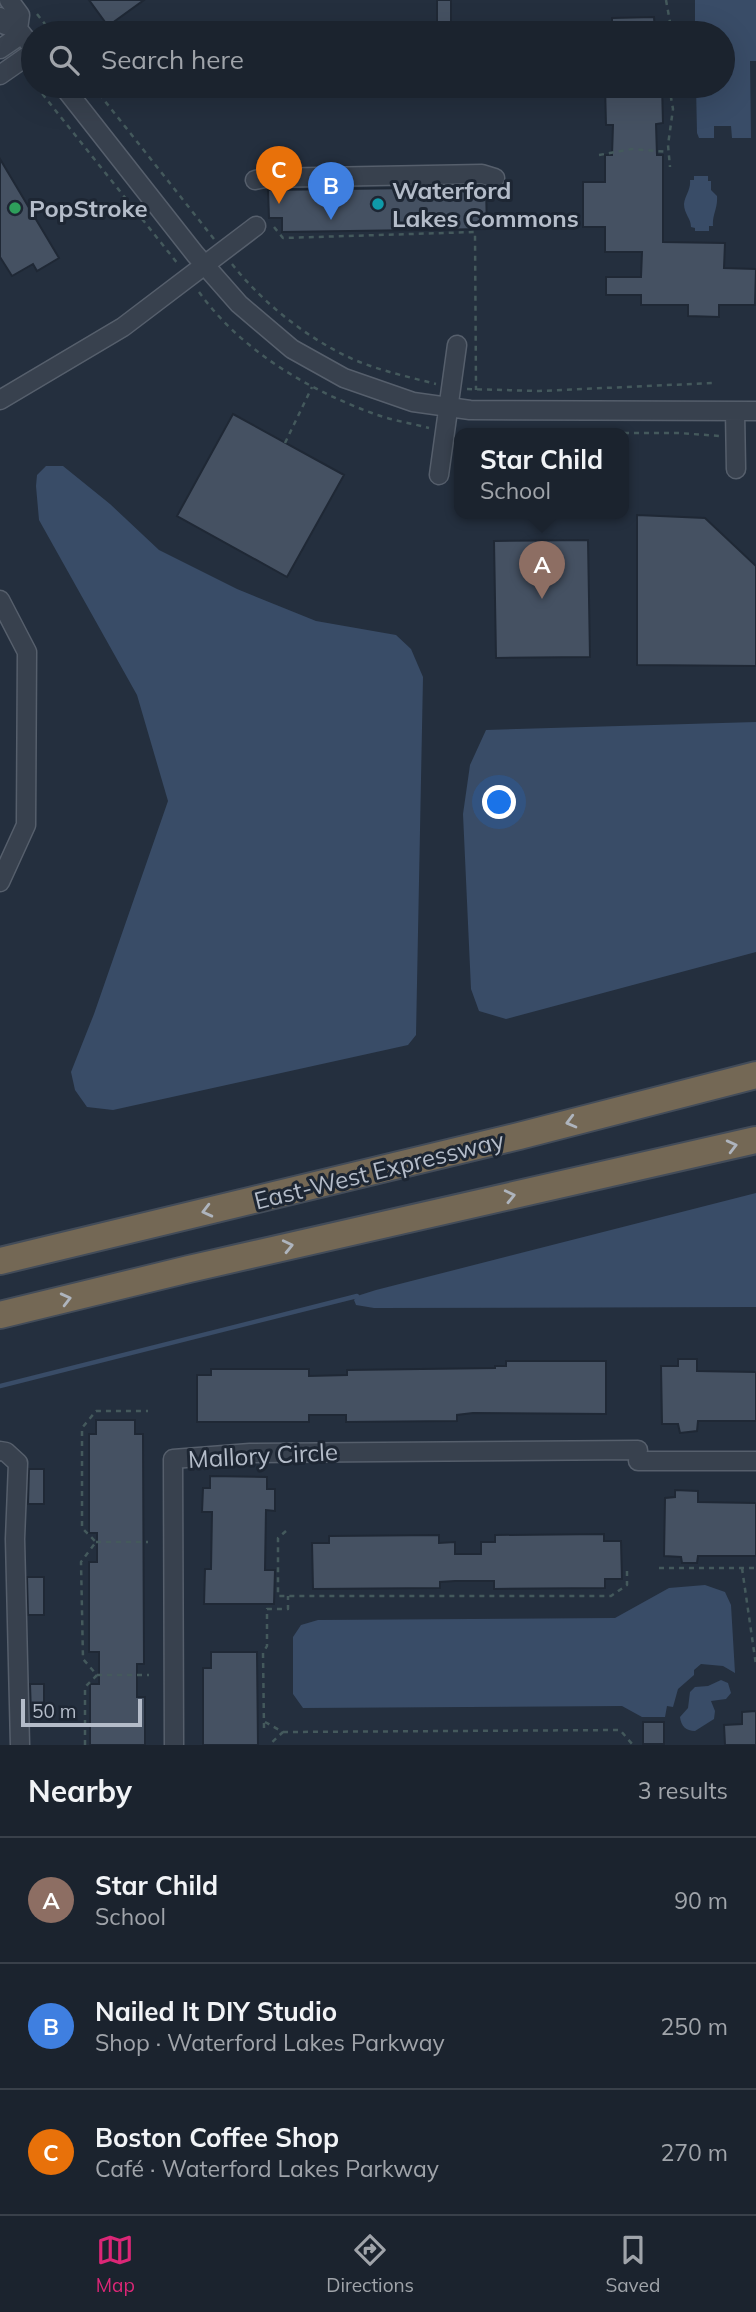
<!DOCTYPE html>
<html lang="en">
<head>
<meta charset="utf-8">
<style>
	:root { --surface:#1b232e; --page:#242b36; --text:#f1f3f6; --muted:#a0a4aa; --line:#39404a; --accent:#db2777 }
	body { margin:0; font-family:Mulish,sans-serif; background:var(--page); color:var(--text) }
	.scale { position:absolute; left:21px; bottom:18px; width:121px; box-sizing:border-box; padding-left:7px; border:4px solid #b4bcc9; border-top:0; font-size:19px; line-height:24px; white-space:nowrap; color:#b4bcc9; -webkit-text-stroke:5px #1d2633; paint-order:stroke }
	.you { position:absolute; left:500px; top:803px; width:24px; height:24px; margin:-18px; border:5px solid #fff; border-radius:50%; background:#1a73e8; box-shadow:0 0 0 10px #1a73e833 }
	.badge { display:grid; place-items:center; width:46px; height:46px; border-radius:50%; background:var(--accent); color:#fff; font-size:23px; font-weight:700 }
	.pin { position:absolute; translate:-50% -58px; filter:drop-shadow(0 2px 4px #0008) }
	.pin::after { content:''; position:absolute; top:37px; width:24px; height:21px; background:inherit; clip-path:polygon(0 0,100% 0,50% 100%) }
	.popup { position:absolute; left:454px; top:428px; width:175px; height:91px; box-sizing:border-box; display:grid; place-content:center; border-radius:14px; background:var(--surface); filter:drop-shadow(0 2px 5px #0005); font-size:23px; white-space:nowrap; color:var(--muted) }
	.popup b { font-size:26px; color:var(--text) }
	.popup::after { content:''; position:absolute; left:50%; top:100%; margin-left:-14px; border:14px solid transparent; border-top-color:var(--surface) }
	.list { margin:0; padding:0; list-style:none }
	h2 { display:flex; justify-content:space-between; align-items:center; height:91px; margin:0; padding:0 28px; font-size:30px }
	h2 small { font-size:23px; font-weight:400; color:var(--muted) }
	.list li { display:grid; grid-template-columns:46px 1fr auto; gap:21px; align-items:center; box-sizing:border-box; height:126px; padding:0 28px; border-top:2px solid var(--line) }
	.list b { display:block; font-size:26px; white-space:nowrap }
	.list p { margin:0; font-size:23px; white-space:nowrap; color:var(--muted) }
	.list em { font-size:23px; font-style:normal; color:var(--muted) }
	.icon { flex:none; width:38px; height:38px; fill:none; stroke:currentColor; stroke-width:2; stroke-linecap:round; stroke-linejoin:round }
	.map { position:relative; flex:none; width:756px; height:1745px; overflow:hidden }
	.search { position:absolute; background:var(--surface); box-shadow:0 7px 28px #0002; left:21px; right:21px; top:21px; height:77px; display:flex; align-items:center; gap:18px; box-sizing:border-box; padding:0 24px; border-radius:38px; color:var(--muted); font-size:26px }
	.sheet { height:469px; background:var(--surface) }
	nav { display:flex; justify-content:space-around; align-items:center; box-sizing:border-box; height:98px; border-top:2px solid var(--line); background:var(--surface); font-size:19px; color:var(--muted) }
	nav a { display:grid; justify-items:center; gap:4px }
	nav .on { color:var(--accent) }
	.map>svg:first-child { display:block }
	.water { fill:#394c67 }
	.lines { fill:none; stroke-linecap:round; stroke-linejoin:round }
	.stream { stroke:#394c67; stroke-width:4.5 }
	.building { fill:#455162; stroke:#1f2835; stroke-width:2 }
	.minor-casing { stroke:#565f6c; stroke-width:21 }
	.highway-casing { stroke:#434c59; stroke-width:30 }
	.path { stroke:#44595c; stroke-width:2.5; stroke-dasharray:5 5; stroke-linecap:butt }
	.minor { stroke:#38414e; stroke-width:18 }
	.highway { stroke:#746855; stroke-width:26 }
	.oneway { stroke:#aeb4bd }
	.culture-dot { fill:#0f9aa8; stroke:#1d2633; stroke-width:2.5 }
	.leisure-dot { fill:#2e9e5b; stroke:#1d2633; stroke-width:2.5 }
	.labels { text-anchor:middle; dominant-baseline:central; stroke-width:6; stroke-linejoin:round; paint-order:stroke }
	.poi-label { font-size:24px; font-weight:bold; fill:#b4bcc9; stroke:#1d2633; text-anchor:start }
	.street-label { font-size:24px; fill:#b4bcc9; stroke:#1d2633 }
</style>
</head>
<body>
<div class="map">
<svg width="756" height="1745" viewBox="0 0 756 1745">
	<rect width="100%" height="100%" fill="#242f3e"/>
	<!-- water -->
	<path class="water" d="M 695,0 L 756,0 L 756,61 L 750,61 L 751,138 L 732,138 L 731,126 L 714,126 L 714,138 L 699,138 L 697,133 L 696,86 L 723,86 L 723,33 L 695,33 Z
		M 694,176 L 708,176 L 708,181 L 711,181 L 711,190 L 717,196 C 718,208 712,215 713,226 L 709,226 L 709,231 L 695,231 L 695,228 L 691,227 C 691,218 684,214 684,204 C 685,195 691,190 690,180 L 694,180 Z
		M 46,466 L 63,466 L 110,504 L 159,550 L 237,589 L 316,621 L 396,635 L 411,649 L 423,677 L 416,1035 L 408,1045 L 113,1110 L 87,1107 L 75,1090 L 71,1072 L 94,1014 L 168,801 L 137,695 L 39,520 L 36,486 L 37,475 Z
		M 756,722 L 756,952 L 506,1019 L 479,1011 L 471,989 L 463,814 L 470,765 L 486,730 Z
		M 756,1193 L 756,1307 L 374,1308 L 356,1305 L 354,1300 L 357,1296 L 376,1290 Z
		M 705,1585 L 725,1592 L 731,1605 L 735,1673 L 723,1666 L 701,1664 L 694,1670 L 694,1675 L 678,1689 L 673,1707 L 667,1706 L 665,1717 L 642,1717 L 622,1706 L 303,1708 L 293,1694 L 293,1637 L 301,1625 L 318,1620 L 615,1618 L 669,1588 Z
		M 721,1680 L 728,1683 L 731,1693 L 726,1699 L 711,1701 L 715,1711 L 714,1719 L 695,1731 C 686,1731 681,1726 680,1717 L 688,1708 L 690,1692 L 695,1687 L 708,1686 Z"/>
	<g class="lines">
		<!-- stream -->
		<path class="stream" d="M 0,1386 L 357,1296"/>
	</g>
	<!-- building -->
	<path class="building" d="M 89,0 L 144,0 L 108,26 Z
		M 437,0 L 451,0 L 451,23 L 437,23 Z
		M 654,17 L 655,33 L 612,33 L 612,18 Z
		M 605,86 L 662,86 L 663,123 L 656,124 L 657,155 L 663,155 L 663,242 L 725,243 L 724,268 L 756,269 L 755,305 L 719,305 L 719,317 L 688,316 L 688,305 L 641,305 L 641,295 L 606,295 L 606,277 L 641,277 L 642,252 L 605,252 L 605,227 L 583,227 L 583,182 L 605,182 L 605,155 L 612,155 L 613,125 L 606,125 Z
		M 0,159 L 59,258 L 37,271 L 33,264 L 12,276 L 0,257 Z
		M 486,187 L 487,229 L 282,232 L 282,218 L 269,218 L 268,190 Z
		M 233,414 L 344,475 L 287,577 L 177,516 Z
		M 637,515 L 705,518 L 756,566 L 756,666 L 637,665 Z
		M 588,540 L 590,657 L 496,658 L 494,541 Z
		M 678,1359 L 697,1359 L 697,1371 L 756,1372 L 756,1421 L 698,1421 L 697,1431 L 680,1433 L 678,1424 L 662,1424 L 661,1366 L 678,1366 Z
		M 506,1361 L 606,1361 L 606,1414 L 473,1413 L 457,1415 L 457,1421 L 346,1422 L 346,1415 L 309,1415 L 309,1422 L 197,1422 L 197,1375 L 211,1375 L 211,1369 L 309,1369 L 309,1376 L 347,1375 L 347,1370 L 495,1368 L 495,1366 L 506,1366 Z
		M 96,1420 L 135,1420 L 135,1434 L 143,1434 L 144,1664 L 137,1664 L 137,1697 L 145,1697 L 145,1745 L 90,1745 L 90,1684 L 99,1684 L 99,1652 L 89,1652 L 89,1562 L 97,1562 L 97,1533 L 89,1533 L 89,1434 L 96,1434 Z
		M 29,1469 L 44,1469 L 44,1504 L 28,1504 Z
		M 210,1476 L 267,1477 L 267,1489 L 275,1489 L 275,1511 L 266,1510 L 265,1570 L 275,1570 L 274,1604 L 204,1604 L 205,1569 L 211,1569 L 212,1512 L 202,1512 L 203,1488 L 210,1488 Z
		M 675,1490 L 698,1491 L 698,1502 L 756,1503 L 756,1556 L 698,1556 L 697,1563 L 682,1563 L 681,1557 L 664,1556 L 665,1498 L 675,1497 Z
		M 604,1534 L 604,1541 L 621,1541 L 622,1579 L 605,1579 L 605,1588 L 494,1589 L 494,1581 L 455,1581 L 440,1582 L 440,1588 L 313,1589 L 312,1543 L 329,1543 L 329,1536 L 439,1535 L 439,1543 L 455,1542 L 455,1554 L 481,1554 L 481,1542 L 495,1542 L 495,1535 Z
		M 27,1577 L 44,1577 L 44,1615 L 28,1615 Z
		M 211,1652 L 257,1652 L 258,1745 L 203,1745 L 203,1668 L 211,1668 Z
		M 30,1684 L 44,1684 L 44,1714 L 31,1714 Z
		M 756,1711 L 756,1745 L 725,1745 L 724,1725 L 742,1724 L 742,1712 Z
		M 643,1722 L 664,1722 L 664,1744 L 643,1744 Z"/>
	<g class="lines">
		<!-- minor casing -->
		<g class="minor-casing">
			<path id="minor" d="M 9,0 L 20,15 L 18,29
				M 0,17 L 5,25 L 18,29 L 33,48
				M 0,49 L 22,34
				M 0,75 L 33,52
				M 63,86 L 195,254 L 239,304 L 292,349 L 344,378 L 413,402 L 470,410 L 756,411
				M 255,180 L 265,178 L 482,174 L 495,178
				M 0,400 L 123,327 L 256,226
				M 735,411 L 736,469
				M 439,475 L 457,345
				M 0,600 L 27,652 L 26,825 L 0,882
				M 0,1451 L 6,1452 L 18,1463 L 15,1539 L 20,1745
				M 638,1461 L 756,1461
				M 174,1745 L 173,1459 L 250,1453 L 638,1450"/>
		</g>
		<!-- highway casing -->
		<g class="highway-casing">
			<path id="highway" d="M 0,1261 L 519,1136 L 756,1075
				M 0,1315 L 189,1269 L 756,1140"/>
		</g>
		<!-- path -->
		<path class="path" d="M 666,0 L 672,33
			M 37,14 L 52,33
			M 36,86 L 178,264
			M 93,86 L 214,239
			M 669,86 L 673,109 L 668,145 L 670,167
			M 599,155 L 632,149 L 668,152
			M 274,227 L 283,238 L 475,232 L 476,390
			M 232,264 C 261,301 302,334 344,355 C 372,369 405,376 436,384
			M 199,292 C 240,349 306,389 372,413 C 390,420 410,423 429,428
			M 467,389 L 539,391 L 712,383
			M 463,432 L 484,433
			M 624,433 L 679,433 L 719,436
			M 285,443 L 312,387
			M 540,513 L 540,515
			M 286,1531 L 278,1538 L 278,1596 L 611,1596 L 627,1585 L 627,1567
			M 96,1542 L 148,1542
			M 659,1568 L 756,1568
			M 742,1568 L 756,1665
			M 97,1675 L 149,1675
			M 265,1722 L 283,1732 L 269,1745
			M 264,1728 L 263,1653 L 267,1646 L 267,1609 L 288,1609 L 288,1596
			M 283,1732 L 620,1730 L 633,1745
			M 85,1745 L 85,1687 L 97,1675 L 83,1659 L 81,1562 L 96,1542 L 82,1528 L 82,1428 L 96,1411 L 148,1411"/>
		<!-- minor -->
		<use href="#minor" class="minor"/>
		<!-- highway -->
		<use href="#highway" class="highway"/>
	</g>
	<!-- one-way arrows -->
	<defs><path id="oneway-chevron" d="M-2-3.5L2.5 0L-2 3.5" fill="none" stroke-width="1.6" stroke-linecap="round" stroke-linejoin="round" transform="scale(1.75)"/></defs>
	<g class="oneway">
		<use href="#oneway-chevron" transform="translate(571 1122) rotate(165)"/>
		<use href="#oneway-chevron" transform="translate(732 1146) rotate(-14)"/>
		<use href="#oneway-chevron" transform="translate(510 1196) rotate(-13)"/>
		<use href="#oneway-chevron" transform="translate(207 1211) rotate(166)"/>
		<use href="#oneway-chevron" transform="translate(288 1246) rotate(-13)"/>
		<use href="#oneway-chevron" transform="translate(66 1299) rotate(-14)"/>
	</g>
	<!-- markers -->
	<circle class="culture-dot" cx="378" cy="204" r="7"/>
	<circle class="leisure-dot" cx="15" cy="208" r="7"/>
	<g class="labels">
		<!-- poi labels -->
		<g class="poi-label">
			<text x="392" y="190">Waterford<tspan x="392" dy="28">Lakes Commons</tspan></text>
			<text x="29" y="208">PopStroke</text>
		</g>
		<!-- street labels -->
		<g class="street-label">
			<text transform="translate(379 1170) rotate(-14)">East-West Expressway</text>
			<text transform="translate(263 1455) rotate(-3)">Mallory Circle</text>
		</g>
	</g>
</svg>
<div class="scale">50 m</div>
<div class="you"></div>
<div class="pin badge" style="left:542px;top:599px;background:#8d6e63">A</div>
<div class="popup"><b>Star Child</b>School</div>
<div class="pin badge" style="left:331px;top:220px;background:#3f7fe0">B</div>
<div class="pin badge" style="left:279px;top:204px;background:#e8710a">C</div>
<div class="search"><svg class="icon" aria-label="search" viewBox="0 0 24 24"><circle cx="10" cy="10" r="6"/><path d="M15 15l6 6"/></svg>Search here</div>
</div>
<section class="sheet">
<h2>Nearby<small>3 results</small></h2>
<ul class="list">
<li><span class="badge" style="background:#8d6e63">A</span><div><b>Star Child</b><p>School</p></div><em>90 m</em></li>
<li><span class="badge" style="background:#3f7fe0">B</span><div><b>Nailed It DIY Studio</b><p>Shop · Waterford Lakes Parkway</p></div><em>250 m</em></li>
<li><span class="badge" style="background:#e8710a">C</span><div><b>Boston Coffee Shop</b><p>Café · Waterford Lakes Parkway</p></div><em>270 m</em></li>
</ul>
</section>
<nav>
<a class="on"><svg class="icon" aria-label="map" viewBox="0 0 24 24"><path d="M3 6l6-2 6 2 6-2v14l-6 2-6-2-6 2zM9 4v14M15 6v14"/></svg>Map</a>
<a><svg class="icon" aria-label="directions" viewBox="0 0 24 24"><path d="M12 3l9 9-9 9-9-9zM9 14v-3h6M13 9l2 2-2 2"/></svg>Directions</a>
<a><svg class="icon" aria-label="saved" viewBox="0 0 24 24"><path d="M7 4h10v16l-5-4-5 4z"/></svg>Saved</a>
</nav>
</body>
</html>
